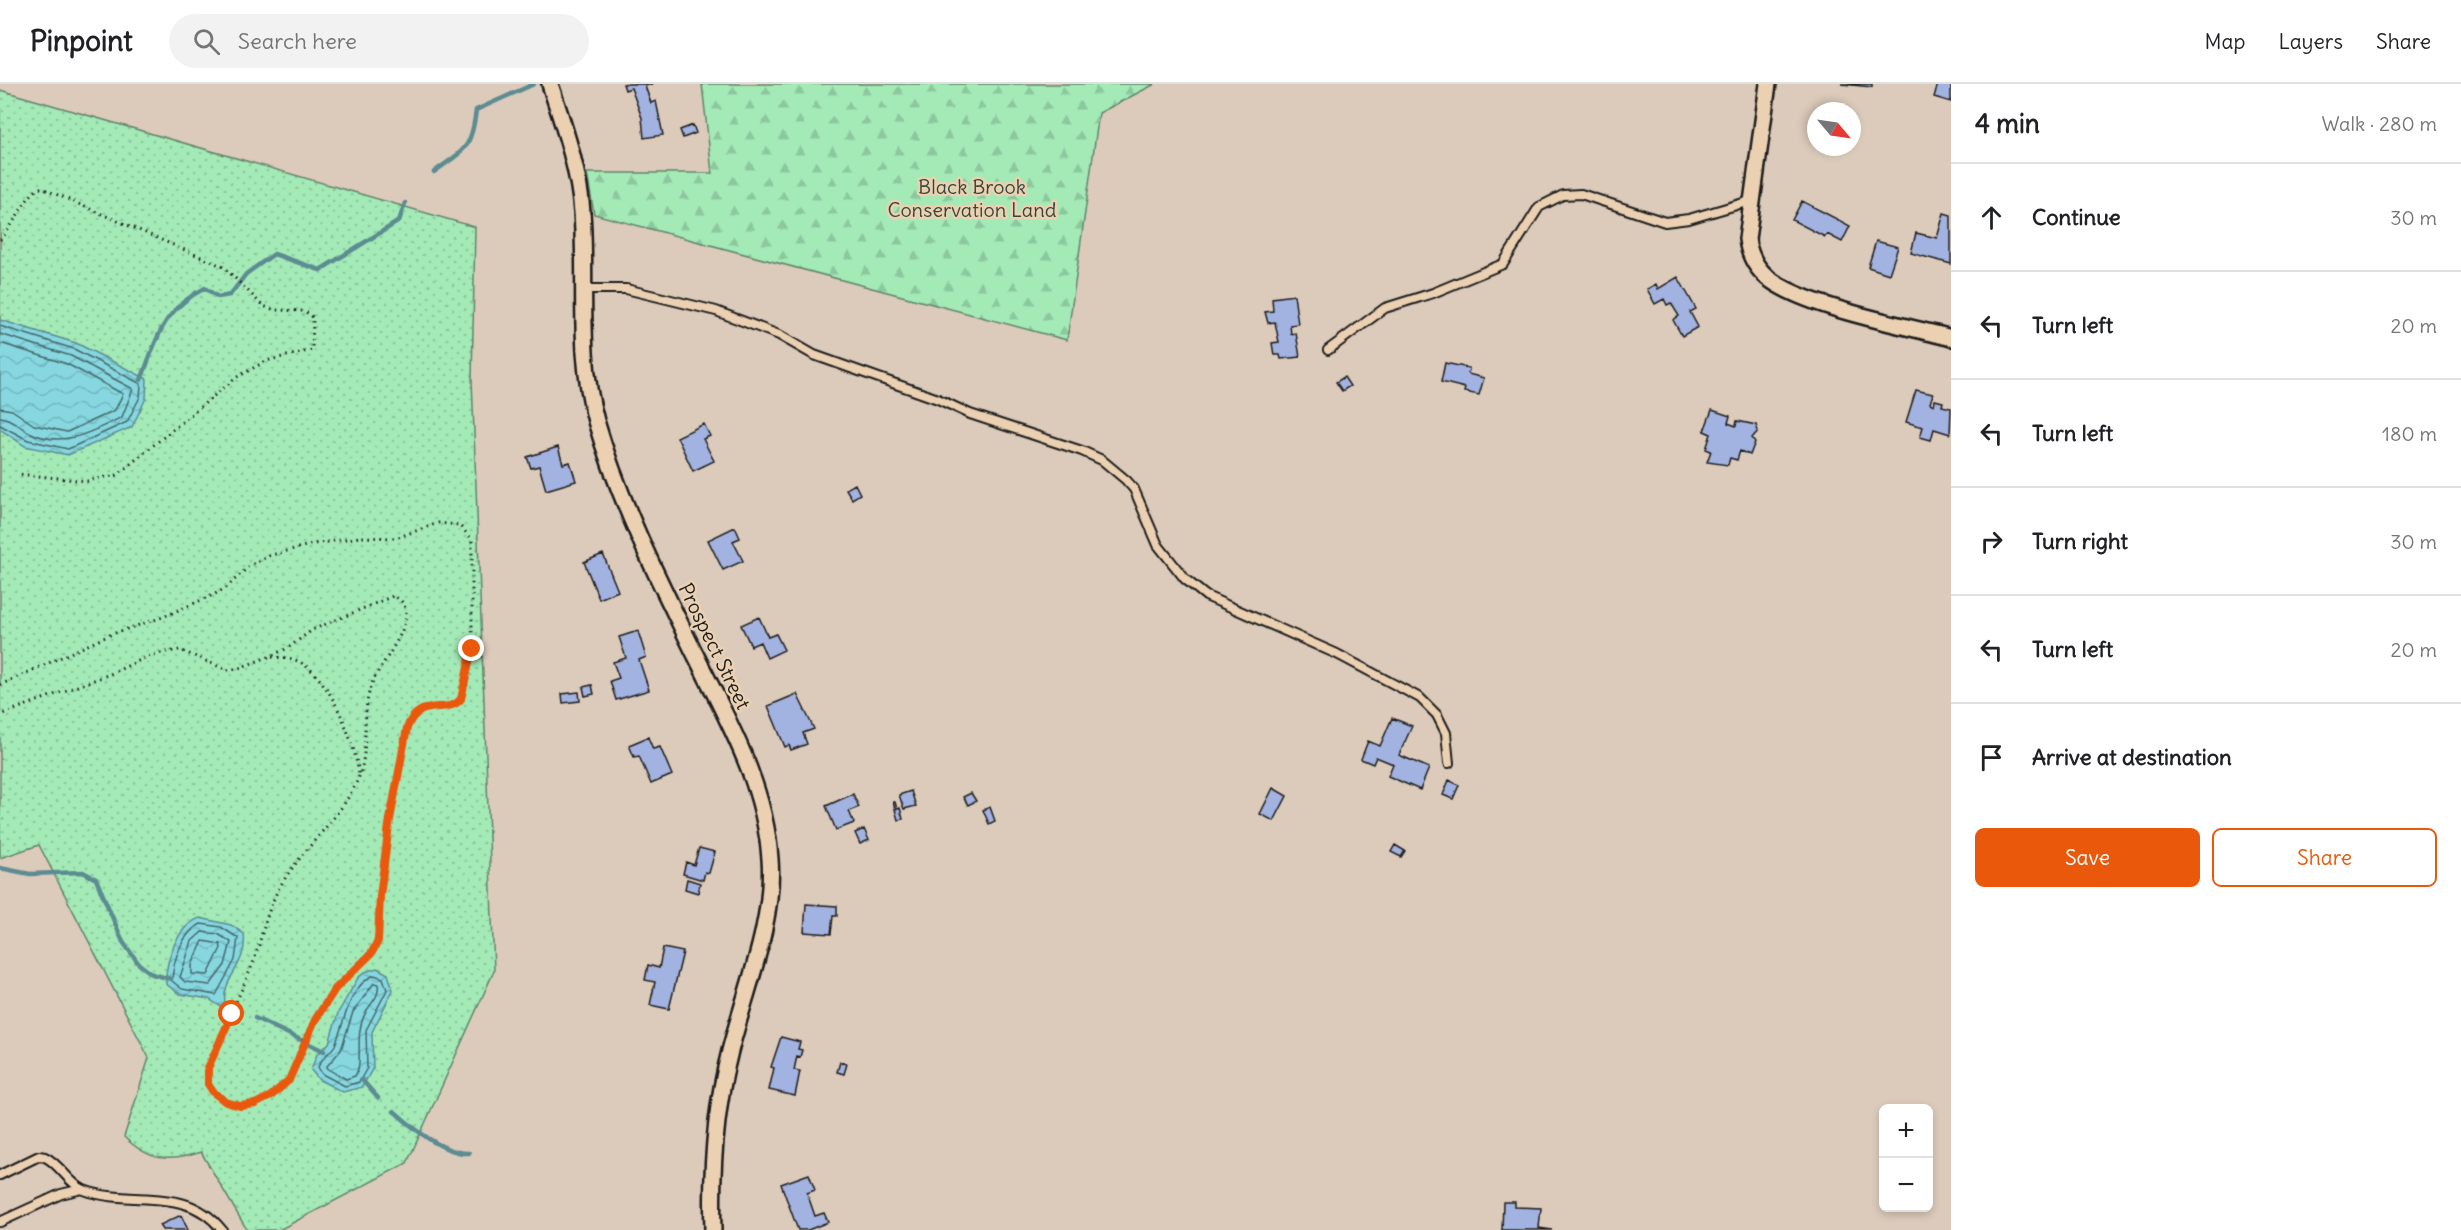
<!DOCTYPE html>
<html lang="en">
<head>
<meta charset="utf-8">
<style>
	:root { --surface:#fff; --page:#f2f2f2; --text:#202124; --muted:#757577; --line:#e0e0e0; --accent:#ea580c }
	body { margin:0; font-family:Delius,sans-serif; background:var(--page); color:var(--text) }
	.controls { position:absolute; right:18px; bottom:18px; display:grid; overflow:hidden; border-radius:9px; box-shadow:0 3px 9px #0003 }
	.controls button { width:54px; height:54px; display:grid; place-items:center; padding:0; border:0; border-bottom:2px solid var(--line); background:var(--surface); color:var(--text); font:30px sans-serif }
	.compass { position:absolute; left:1807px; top:18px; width:54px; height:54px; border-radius:50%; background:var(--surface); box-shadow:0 3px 9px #0003; rotate:119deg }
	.stop { position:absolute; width:18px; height:18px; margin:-14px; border:4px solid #ea580c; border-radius:50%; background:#fff }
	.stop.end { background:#ea580c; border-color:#fff; box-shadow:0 2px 6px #0008 }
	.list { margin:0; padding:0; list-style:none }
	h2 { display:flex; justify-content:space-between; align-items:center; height:78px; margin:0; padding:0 24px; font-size:26px }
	h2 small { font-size:20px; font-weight:400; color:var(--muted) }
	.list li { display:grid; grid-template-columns:39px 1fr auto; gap:18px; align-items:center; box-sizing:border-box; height:108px; padding:0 24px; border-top:2px solid var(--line) }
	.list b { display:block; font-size:22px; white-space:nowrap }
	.list em { font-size:20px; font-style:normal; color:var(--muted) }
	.actions { display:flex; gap:12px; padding:18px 24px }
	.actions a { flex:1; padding:14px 0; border:2px solid var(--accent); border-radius:9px; text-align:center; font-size:21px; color:var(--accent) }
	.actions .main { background:var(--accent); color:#fff }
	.icon { flex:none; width:33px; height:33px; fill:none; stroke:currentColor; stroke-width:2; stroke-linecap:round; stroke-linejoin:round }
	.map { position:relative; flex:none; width:1951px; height:1146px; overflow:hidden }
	header { display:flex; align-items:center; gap:36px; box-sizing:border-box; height:84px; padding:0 30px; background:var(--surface); border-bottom:2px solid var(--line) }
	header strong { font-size:28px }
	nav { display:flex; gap:33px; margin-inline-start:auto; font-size:21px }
	.search { width:420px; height:54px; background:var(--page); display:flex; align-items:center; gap:15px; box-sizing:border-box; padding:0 21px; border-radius:33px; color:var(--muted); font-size:22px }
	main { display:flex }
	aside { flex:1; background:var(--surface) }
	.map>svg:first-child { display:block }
	.grass { fill:url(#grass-dots); stroke:#60836a; stroke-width:1.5 }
	.forest { fill:url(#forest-firs); stroke:#60836a; stroke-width:1.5 }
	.water { fill:url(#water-waves); stroke:#5c8c92; stroke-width:1.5 }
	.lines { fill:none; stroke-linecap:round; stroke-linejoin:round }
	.shore { stroke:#46676a; stroke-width:1.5 }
	.stream { stroke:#5c8c92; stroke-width:4.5 }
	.building { fill:#a2b2e1; stroke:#1c1c1c; stroke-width:1.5 }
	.service-casing { stroke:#1c1c1c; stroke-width:12 }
	.minor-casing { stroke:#1c1c1c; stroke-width:20 }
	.path { stroke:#1c1c1c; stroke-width:3; stroke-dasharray:1.5 4.5; stroke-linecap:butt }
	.service { stroke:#ebd1b2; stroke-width:8 }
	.minor { stroke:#ebd1b2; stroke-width:15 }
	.route { stroke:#ea580c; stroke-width:8 }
	.labels { text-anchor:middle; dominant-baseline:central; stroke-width:5; stroke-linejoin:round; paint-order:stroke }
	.park-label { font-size:20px; fill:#37453b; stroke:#ebd1b2 }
	.street-label { font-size:20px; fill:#1c1c1c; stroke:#ebd1b2 }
</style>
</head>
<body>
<header>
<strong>Pinpoint</strong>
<div class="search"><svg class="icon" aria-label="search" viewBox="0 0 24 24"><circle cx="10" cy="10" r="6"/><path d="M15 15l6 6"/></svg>Search here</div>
<nav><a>Map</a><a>Layers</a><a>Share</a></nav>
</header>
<main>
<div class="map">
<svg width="1951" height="1146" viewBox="0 0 1951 1146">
	<defs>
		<pattern id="grass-dots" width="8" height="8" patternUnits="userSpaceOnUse" patternTransform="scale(1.5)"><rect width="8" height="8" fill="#a3eab7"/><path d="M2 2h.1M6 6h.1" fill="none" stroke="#8cc89d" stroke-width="1.8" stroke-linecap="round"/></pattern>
		<pattern id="forest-firs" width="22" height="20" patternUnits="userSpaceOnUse" patternTransform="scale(1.5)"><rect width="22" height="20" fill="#a3eab7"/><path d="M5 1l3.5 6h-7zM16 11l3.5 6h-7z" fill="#8cc89d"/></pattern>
		<pattern id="water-waves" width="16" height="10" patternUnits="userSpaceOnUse" patternTransform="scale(1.5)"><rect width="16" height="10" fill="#86d7e0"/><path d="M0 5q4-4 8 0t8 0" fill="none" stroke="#73b8c0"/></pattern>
	</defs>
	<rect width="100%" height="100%" fill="#dccbbb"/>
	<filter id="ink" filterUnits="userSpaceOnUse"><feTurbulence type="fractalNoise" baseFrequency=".0167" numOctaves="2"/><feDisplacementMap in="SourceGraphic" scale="12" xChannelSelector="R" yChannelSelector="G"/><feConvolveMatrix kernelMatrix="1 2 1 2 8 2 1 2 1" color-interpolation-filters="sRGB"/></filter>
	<g filter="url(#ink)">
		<!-- grass -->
		<path class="grass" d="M 0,6 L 475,143 L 472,295 L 494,887 L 407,1079 L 279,1146 L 247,1146 L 201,1068 C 167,1079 150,1077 124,1053 L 149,974 L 39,761 L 0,774 Z"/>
		<!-- forest -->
		<path class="forest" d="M 702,0 L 1155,0 L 1099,29 L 1067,256 L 594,130 L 587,89 L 712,89 Z"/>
		<!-- water -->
		<path class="water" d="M 0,236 L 76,259 L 147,295 L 146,314 L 132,343 L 68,371 L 25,362 L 0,345 Z
			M 200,834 L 231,841 L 244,850 C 248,881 221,895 225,919 L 221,923 L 209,915 L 180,910 L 166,900 C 165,877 177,842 200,834 Z
			M 377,884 L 388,890 L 393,906 L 372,948 L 373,984 L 362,1003 L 343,1008 L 319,996 L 311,986 L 317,970 L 329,959 L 338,929 L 358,894 L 365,888 Z"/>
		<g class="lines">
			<!-- shore -->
			<path class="shore" d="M 0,242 L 74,265 L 141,300 L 140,313 L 127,338 L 68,365 L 28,356 L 0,341
				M 0,250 L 71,272 L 133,305 L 122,333 C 92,348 62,365 29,348 C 19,343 12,334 0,333
				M 0,259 L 67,280 L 123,310 L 115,326 L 67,348 L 34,341 L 12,326 L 0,324
				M 201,840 L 221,843 L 238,854 L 235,876 L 216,911 L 182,905 L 172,897 C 173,877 182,848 201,840 Z
				M 202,848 L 218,850 L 231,858 L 225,881 L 210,901 L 185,898 L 180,893 L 192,857 Z
				M 203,857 L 220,860 L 221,864 L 208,891 L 192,890 L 192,881 Z
				M 374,891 L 383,894 L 387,906 L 366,946 L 367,984 L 359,998 L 345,1002 L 322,990 L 318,983 C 322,972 330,970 335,961 C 345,938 348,903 374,891 Z
				M 374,899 L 378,900 C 380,911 373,917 367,926 C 352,951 365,977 355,992 L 346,995 L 328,985 L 327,982 L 341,966 L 353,928 Z"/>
			<!-- stream -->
			<path class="stream" d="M 434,88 C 464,66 471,66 476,26 L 534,0
				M 141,296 C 158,253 161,227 205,204 L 218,213 L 230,211 L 246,190 L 274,170 L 320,186 L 399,137 L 405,119
				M 0,784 L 30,790 L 83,788 L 96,795 L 123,858 L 139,880 L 152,890 L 171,895
				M 255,934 L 324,967
				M 362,996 L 378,1014
				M 394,1027 C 413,1044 443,1070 469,1069"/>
		</g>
		<!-- building -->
		<path class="building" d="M 623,0 L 652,0 L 645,2 L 651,19 L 656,17 L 663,51 L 644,54 L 642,34 L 631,4 L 625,6 Z
			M 1841,0 L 1872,0 L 1872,3 Z
			M 1938,0 L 1951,0 L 1951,18 L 1934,13 Z
			M 693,41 L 696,49 L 683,54 L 680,46 Z
			M 1802,117 L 1850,142 L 1842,158 L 1827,150 L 1825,153 L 1792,136 Z
			M 1944,129 L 1951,131 L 1951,180 L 1911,169 L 1916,149 L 1937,154 Z
			M 1876,157 L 1898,163 L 1889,190 L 1868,183 Z
			M 1678,193 L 1696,225 L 1690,228 L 1698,243 L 1682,252 L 1673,236 L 1679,232 L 1671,219 L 1667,221 L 1664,215 L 1655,220 L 1647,205 L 1656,200 L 1658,205 Z
			M 1294,211 L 1298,240 L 1290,241 L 1291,250 L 1296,249 L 1300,273 L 1281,275 L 1280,271 L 1274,271 L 1272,259 L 1279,258 L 1275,238 L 1268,239 L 1265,228 L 1273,227 L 1272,214 Z
			M 1445,279 L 1469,284 L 1468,290 L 1484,294 L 1479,311 L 1464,308 L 1465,304 L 1441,298 Z
			M 1344,293 L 1350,302 L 1342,307 L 1336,298 Z
			M 1916,306 L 1933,310 L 1930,319 L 1934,321 L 1935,316 L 1943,318 L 1942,322 L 1951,324 L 1950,350 L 1934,345 L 1931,356 L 1920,353 L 1923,343 L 1906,338 Z
			M 1712,326 L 1730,332 L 1728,339 L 1736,342 L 1737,337 L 1756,341 L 1758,347 L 1752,354 L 1755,358 L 1750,371 L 1740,367 L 1737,376 L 1730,374 L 1728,381 L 1707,378 L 1711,367 L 1706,365 L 1711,350 L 1704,347 Z
			M 704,340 L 710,352 L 703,355 L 714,377 L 693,387 L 677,353 Z
			M 558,363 L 563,380 L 570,378 L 576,397 L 546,406 L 539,382 L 531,384 L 527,373 Z
			M 855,400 L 860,410 L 852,415 L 846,405 Z
			M 735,443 L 740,454 L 733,457 L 743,477 L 723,486 L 708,456 Z
			M 603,470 L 618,507 L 599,515 L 584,478 Z
			M 759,533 L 768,553 L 776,550 L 784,566 L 767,574 L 760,558 L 751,562 L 741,541 Z
			M 638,547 L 646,573 L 639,576 L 649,606 L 616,616 L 610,597 L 619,594 L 613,578 L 626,574 L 619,553 Z
			M 592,601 L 594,610 L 585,612 L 583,603 Z
			M 579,608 L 580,617 L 563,619 L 562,610 Z
			M 797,610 L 814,645 L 803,649 L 807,660 L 791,666 L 789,661 L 785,663 L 768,622 Z
			M 1392,634 L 1412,642 L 1399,671 L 1429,684 L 1420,706 L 1388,692 L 1393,680 L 1376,673 L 1373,680 L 1361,675 L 1368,657 L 1380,662 Z
			M 648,653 L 653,665 L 660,663 L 672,691 L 651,700 L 639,672 L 634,673 L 629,661 Z
			M 1449,696 L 1459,701 L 1453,715 L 1443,711 Z
			M 1273,704 L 1287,712 L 1274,737 L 1260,730 Z
			M 911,707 L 916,722 L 904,725 L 899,711 Z
			M 971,709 L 976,717 L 968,721 L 963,713 Z
			M 853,710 L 859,723 L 849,727 L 854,739 L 836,746 L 826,722 Z
			M 893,718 L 895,718 L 897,725 L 900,724 L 903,735 L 898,736 Z
			M 990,723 L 995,737 L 989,740 L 983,726 Z
			M 864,745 L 869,756 L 860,760 L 855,749 Z
			M 1395,761 L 1405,767 L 1401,773 L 1391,768 Z
			M 699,764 L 715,768 L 709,789 L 705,788 L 703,796 L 683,790 L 686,778 L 694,781 Z
			M 687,795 L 700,799 L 698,809 L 685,805 Z
			M 806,820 L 837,822 L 837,832 L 833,832 L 831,850 L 804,848 Z
			M 663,864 L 683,868 L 669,925 L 650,921 L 655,898 L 645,896 L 648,881 L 659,884 Z
			M 781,953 L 800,958 L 798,965 L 802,966 L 800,973 L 797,972 L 794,986 L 800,987 L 795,1012 L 769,1006 L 774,984 L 771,983 Z
			M 840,978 L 847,980 L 844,990 L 837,988 Z
			M 809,1090 L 815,1106 L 807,1109 L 815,1132 L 824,1129 L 828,1138 L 808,1146 L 798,1146 L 781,1100 Z
			M 1503,1118 L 1515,1118 L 1515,1123 L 1541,1124 L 1539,1144 L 1552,1146 L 1502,1146 Z
			M 181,1131 L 188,1146 L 163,1146 L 160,1141 Z"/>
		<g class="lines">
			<!-- service casing -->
			<g class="service-casing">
				<path id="service" d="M 585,205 L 626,205 L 716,227 L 779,251 L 814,271 L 938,315 L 970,330 L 1082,367 L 1102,376 L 1126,396 L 1134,405 L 1158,461 L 1185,495 L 1206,512 L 1337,570 L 1420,614 L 1437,631 L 1446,649 L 1449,679
					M 1328,266 L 1385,224 L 1433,209 L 1503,180 L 1539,123 L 1563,111 L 1581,110 L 1665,138 L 1689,135 L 1750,117
					M 0,1091 L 39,1072 L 45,1073 C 60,1080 69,1100 84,1106 C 132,1124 185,1099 222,1146
					M 0,1138 L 61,1110 L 82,1105"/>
			</g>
			<!-- minor casing -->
			<g class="minor-casing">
				<path id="minor" d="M 550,0 C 563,40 579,85 582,128 C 587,196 577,270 596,337 C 620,419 659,497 697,574 C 729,639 765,701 770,775 C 775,836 745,908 730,967 C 715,1025 711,1087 713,1146
					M 1768,0 L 1747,155 C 1749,171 1755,183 1768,194 C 1804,223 1903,241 1951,254"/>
			</g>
			<!-- path -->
			<path class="path" d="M 0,156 C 14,142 26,110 40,104 L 44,105 L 224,183 L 263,222 L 275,226 L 304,227 L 313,233 L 312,266 L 266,277 L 237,293 L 117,391 L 87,397 L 18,390
				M 272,573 C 280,574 288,573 295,576 C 329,588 355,658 359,691
				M 0,601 L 112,550 L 163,533 L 215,510 L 226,504 L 248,483 L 268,472 L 313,460 L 360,453 L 396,454 L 438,439 L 459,441 L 472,455 L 472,565 L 467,599 L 458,619 C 438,626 417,619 407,644 L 389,741 L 380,812 L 379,851 L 375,863 L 335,905 L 306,951 L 289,996 L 271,1012 L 246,1022 L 226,1018 L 210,1003 L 208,984 C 221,948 239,914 253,879 C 262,854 266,829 278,806 C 300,766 340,736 358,695 C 371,664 359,629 373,597 C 382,576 428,526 393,512 L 312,546 L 288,564 L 271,572 L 239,584 L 227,586 L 180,566 L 167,568 L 151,571 L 110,590 L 0,631"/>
			<!-- service -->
			<use href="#service" class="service"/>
			<!-- minor -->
			<use href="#minor" class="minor"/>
		</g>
	</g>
	<g class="lines" filter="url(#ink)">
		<!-- route -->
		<path class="route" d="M 232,930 L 208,984 L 208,1000 L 213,1008 L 226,1018 L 240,1022 L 255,1020 L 271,1012 L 289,996 L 315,936 L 335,905 L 371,870 L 378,857 L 380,812 L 389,741 L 407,644 C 419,611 447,632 461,615 L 472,565"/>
	</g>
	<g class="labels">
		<!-- park labels -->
		<g class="park-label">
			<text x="972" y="102">Black Brook<tspan x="972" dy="23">Conservation Land</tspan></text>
		</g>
		<!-- street labels -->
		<g class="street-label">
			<text transform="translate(715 562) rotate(64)">Prospect Street</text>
		</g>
	</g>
</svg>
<div class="controls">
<button>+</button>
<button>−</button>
</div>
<svg class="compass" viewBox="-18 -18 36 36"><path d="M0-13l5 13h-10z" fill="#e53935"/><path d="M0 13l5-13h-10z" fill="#757577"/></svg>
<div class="stop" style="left:232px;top:930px"></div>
<div class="stop end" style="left:472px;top:565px"></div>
</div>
<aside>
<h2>4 min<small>Walk · 280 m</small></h2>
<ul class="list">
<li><svg class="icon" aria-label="ahead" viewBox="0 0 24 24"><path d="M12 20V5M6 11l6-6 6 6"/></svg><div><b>Continue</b></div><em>30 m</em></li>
<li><svg class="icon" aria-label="left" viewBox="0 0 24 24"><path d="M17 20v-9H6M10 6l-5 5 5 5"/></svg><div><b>Turn left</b></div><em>20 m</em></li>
<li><svg class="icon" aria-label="left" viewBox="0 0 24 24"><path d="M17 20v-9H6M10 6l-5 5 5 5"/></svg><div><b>Turn left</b></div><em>180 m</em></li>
<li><svg class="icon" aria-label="right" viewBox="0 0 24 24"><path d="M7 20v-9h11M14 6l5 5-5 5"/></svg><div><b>Turn right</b></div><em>30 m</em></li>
<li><svg class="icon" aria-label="left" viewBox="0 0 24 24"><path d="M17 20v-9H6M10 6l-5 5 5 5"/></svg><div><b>Turn left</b></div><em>20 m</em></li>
<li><svg class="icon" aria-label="arrive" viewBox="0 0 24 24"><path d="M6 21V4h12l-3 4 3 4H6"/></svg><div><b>Arrive at destination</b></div></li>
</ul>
<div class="actions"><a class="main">Save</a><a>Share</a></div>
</aside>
</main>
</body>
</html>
